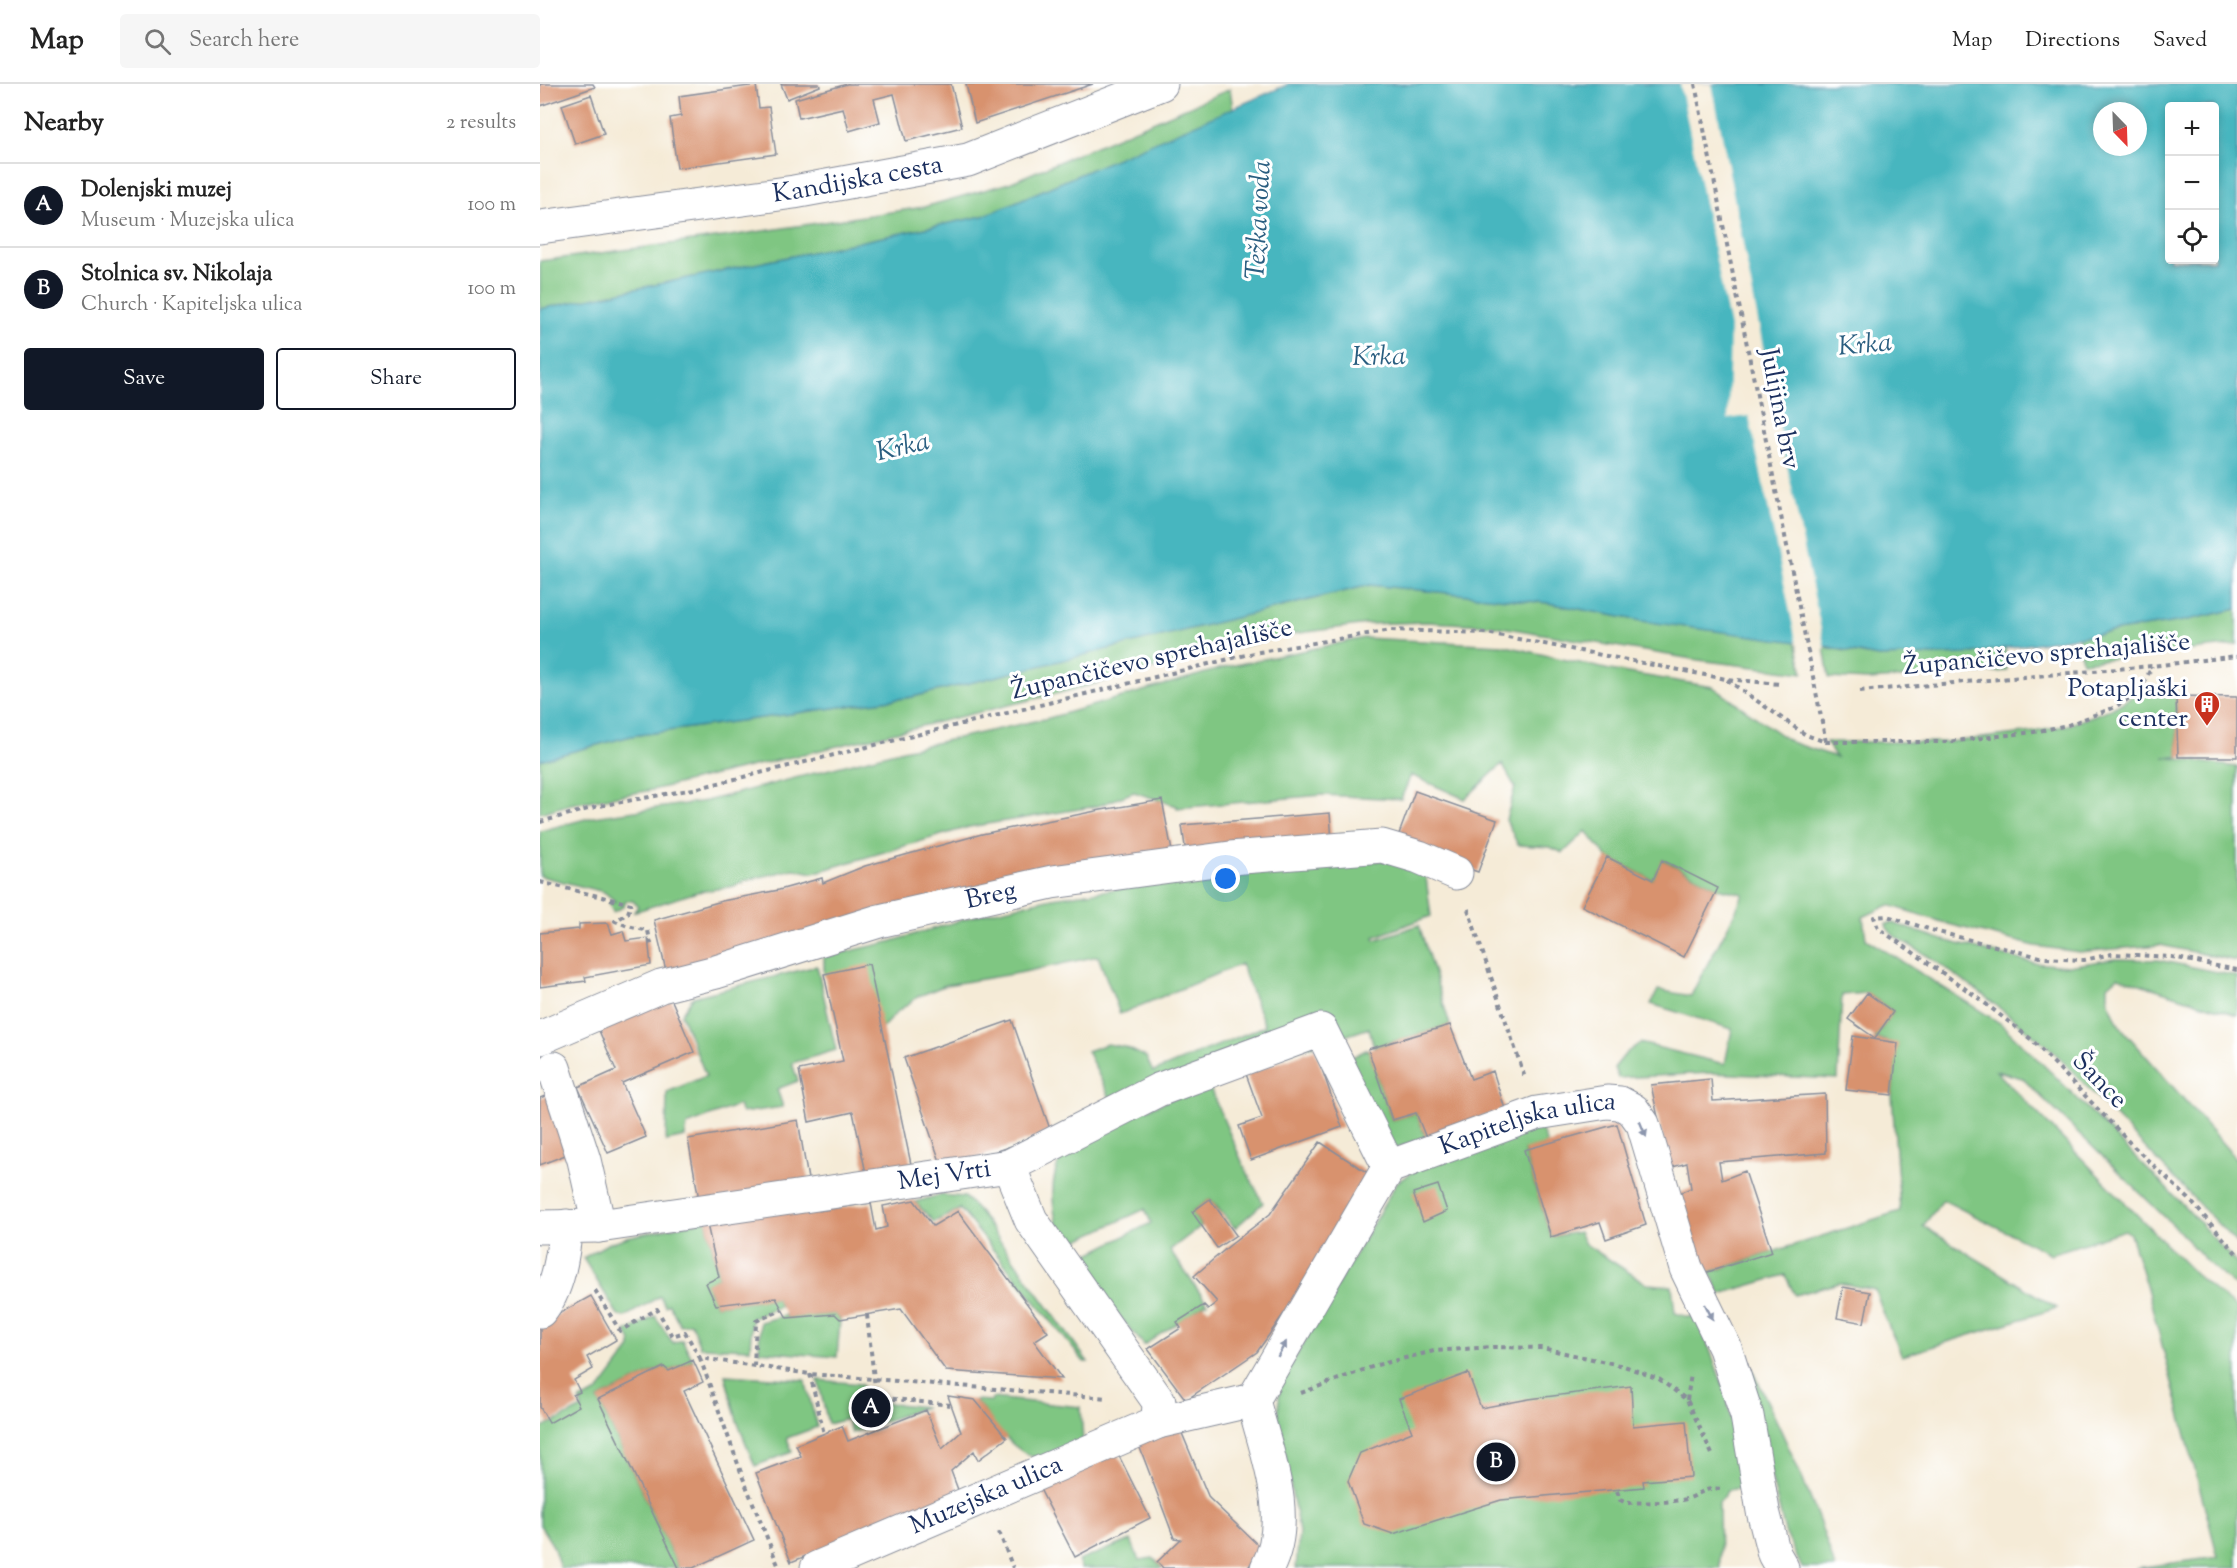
<!DOCTYPE html>
<html lang="en">
<head>
<meta charset="utf-8">
<style>
	:root { --surface:#fff; --page:#f6f6f6; --text:#222; --muted:#767676; --line:#e0e0e0; --accent:#111827 }
	body { margin:0; font-family:"Sorts Mill Goudy",serif; background:var(--page); color:var(--text) }
	.controls { position:absolute; right:18px; top:18px; display:grid; overflow:hidden; border-radius:6px; box-shadow:0 3px 9px #0003 }
	.controls button { width:54px; height:54px; display:grid; place-items:center; padding:0; border:0; border-bottom:2px solid var(--line); background:var(--surface); color:var(--text); font:30px sans-serif }
	.compass { position:absolute; left:1553px; top:18px; width:54px; height:54px; border-radius:50%; background:var(--surface); box-shadow:0 3px 9px #0003; rotate:157deg }
	.you { position:absolute; left:686px; top:795px; width:21px; height:21px; margin:-15px; border:4px solid #fff; border-radius:50%; background:#1a73e8; box-shadow:0 0 0 9px #1a73e833 }
	.badge { display:grid; place-items:center; width:39px; height:39px; border-radius:50%; background:var(--accent); color:#fff; font-size:20px; font-weight:700 }
	.pin { position:absolute; translate:-50% -50%; border:3px solid #fff; box-shadow:0 2px 6px #0006 }
	.list { margin:0; padding:0; list-style:none }
	h2 { display:flex; justify-content:space-between; align-items:center; height:78px; margin:0; padding:0 24px; font-size:26px }
	h2 small { font-size:20px; font-weight:400; color:var(--muted) }
	.list li { display:grid; grid-template-columns:39px 1fr auto; gap:18px; align-items:center; box-sizing:border-box; height:84px; padding:0 24px; border-top:2px solid var(--line) }
	.list b { display:block; font-size:22px; white-space:nowrap }
	.list p { margin:0; font-size:20px; white-space:nowrap; color:var(--muted) }
	.list em { font-size:20px; font-style:normal; color:var(--muted) }
	.actions { display:flex; gap:12px; padding:18px 24px }
	.actions a { flex:1; padding:14px 0; border:2px solid var(--accent); border-radius:6px; text-align:center; font-size:21px; color:var(--accent) }
	.actions .main { background:var(--accent); color:#fff }
	.icon { flex:none; width:33px; height:33px; fill:none; stroke:currentColor; stroke-width:2; stroke-linecap:round; stroke-linejoin:round }
	.map { position:relative; flex:none; width:1697px; height:1484px; overflow:hidden }
	header { display:flex; align-items:center; gap:36px; box-sizing:border-box; height:84px; padding:0 30px; background:var(--surface); border-bottom:2px solid var(--line) }
	header strong { font-size:28px }
	nav { display:flex; gap:33px; margin-inline-start:auto; font-size:21px }
	.search { width:420px; height:54px; background:var(--page); display:flex; align-items:center; gap:15px; box-sizing:border-box; padding:0 21px; border-radius:6px; color:var(--muted); font-size:22px }
	main { display:flex }
	aside { flex:1; background:var(--surface) }
	.map>svg:first-child { display:block }
	.green { fill:#7fc682; stroke:#4d7a70; stroke-width:1.5 }
	.water { fill:#47b6bf; stroke:#31728e; stroke-width:1.5; fill-rule:evenodd }
	.pier { fill:#f5ebd7 }
	.building { fill:#d8926e }
	.lines { fill:none; stroke-linecap:round; stroke-linejoin:round }
	.minor-casing { stroke:#888d9a; stroke-width:35 }
	.major-casing { stroke:#888d9a; stroke-width:35 }
	.path { stroke:#888d9a; stroke-width:4; stroke-dasharray:4.5 4.5; stroke-linecap:butt }
	.minor { stroke:#fff; stroke-width:33 }
	.major { stroke:#fff; stroke-width:33 }
	.path-bridge { stroke:#888d9a; stroke-width:4; stroke-dasharray:4.5 4.5; stroke-linecap:butt }
	.oneway { fill:#8d97ae }
	.labels { text-anchor:middle; dominant-baseline:central; stroke-width:6; stroke-linejoin:round; paint-order:stroke }
	.street-label { font-size:26px; fill:#1b2f5e; stroke:#fff }
	.poi-label { font-size:26px; fill:#1b2f5e; stroke:#fff; text-anchor:end }
	.water-label { font-size:27px; font-style:italic; fill:#2a5e80; stroke:#fff }
</style>
</head>
<body>
<header>
<strong>Map</strong>
<div class="search"><svg class="icon" aria-label="search" viewBox="0 0 24 24"><circle cx="10" cy="10" r="6"/><path d="M15 15l6 6"/></svg>Search here</div>
<nav><a>Map</a><a>Directions</a><a>Saved</a></nav>
</header>
<main>
<aside>
<h2>Nearby<small>2 results</small></h2>
<ul class="list">
<li><span class="badge">A</span><div><b>Dolenjski muzej</b><p>Museum · Muzejska ulica</p></div><em>100 m</em></li>
<li><span class="badge">B</span><div><b>Stolnica sv. Nikolaja</b><p>Church · Kapiteljska ulica</p></div><em>100 m</em></li>
</ul>
<div class="actions"><a class="main">Save</a><a>Share</a></div>
</aside>
<div class="map">
<svg width="1697" height="1484" viewBox="0 0 1697 1484">
	<rect width="100%" height="100%" fill="#fff"/>
	<filter id="ink" filterUnits="userSpaceOnUse"><feTurbulence type="fractalNoise" baseFrequency=".0167" numOctaves="2"/><feDisplacementMap in="SourceGraphic" scale="12" xChannelSelector="R" yChannelSelector="G"/><feConvolveMatrix kernelMatrix="1 2 1 2 8 2 1 2 1" color-interpolation-filters="sRGB"/></filter>
	<filter id="wash" filterUnits="userSpaceOnUse"><feTurbulence type="fractalNoise" baseFrequency=".008" numOctaves="4" result="noise"/><feDisplacementMap in="SourceGraphic" scale="24" xChannelSelector="R" yChannelSelector="G"/><feGaussianBlur stdDeviation="1.35" result="paint"/><feColorMatrix in="noise" values="0 0 0 0 0 0 0 0 0 0 0 0 0 0 0 0 0 1.4 0 .05"/><feComposite in="paint" operator="in"/></filter>
	<g filter="url(#wash)">
		<rect width="100%" height="100%" fill="#f5ebd7"/>
		<!-- green -->
		<path class="green" d="M 690,5 L 693,25 L 443,132 L 0,225 L 0,177 L 183,153 L 384,123 L 469,99 Z
			M 830,501 L 1008,519 L 1102,537 L 1256,557 L 1263,589 L 1158,576 L 949,541 L 886,538 L 827,540 L 745,551 L 523,608 L 369,645 L 112,706 L 31,720 L 0,729 L 0,676 L 91,652 L 372,613 Z
			M 1697,525 L 1697,561 L 1542,578 L 1538,553 L 1643,537 Z
			M 824,554 L 962,561 L 1070,586 L 1173,603 L 1251,658 L 1296,673 L 1286,658 L 1407,658 L 1494,648 L 1528,641 L 1573,624 L 1600,608 L 1636,612 L 1638,673 L 1624,673 L 1697,683 L 1697,877 L 1620,861 L 1539,868 L 1495,862 L 1408,840 L 1349,821 L 1323,833 L 1326,855 L 1460,939 L 1518,995 L 1648,1126 L 1697,1180 L 1697,1204 L 1666,1177 L 1638,1146 L 1482,994 L 1456,987 L 1655,1190 L 1697,1225 L 1697,1484 L 1595,1484 L 1678,1473 L 1608,1208 L 1590,1150 L 1585,1146 L 1511,1170 L 1403,1116 L 1383,1142 L 1517,1224 L 1362,1272 L 1345,1234 L 1335,1206 L 1299,1199 L 1255,1211 L 1245,1191 L 1180,1210 L 1170,1188 L 1360,1127 L 1352,1011 L 1357,960 L 1335,954 L 1353,928 L 1327,909 L 1302,911 L 1298,995 L 1170,989 L 1078,994 L 1074,984 L 1086,969 L 1100,959 L 1185,980 L 1192,945 L 1111,920 L 1118,906 L 1151,912 C 1167,877 1189,846 1203,810 L 1178,804 L 1123,776 L 1113,796 L 1067,773 L 1046,747 L 1023,769 L 1010,763 L 978,761 L 966,736 L 975,703 L 962,680 L 925,715 L 871,691 L 861,715 L 782,711 L 637,724 L 637,722 L 594,708 L 558,722 L 429,743 L 273,789 L 254,785 L 207,796 L 195,802 L 157,808 L 94,828 L 98,822 L 93,817 L 86,817 L 83,823 L 73,828 L 69,820 L 75,817 L 64,808 L 0,792 L 0,747 L 53,733 L 166,717 L 363,666 L 509,634 L 690,582 Z
			M 1284,563 L 1338,573 L 1426,570 L 1465,564 L 1467,587 L 1328,596 L 1289,594 Z
			M 847,776 L 885,786 L 891,832 L 834,853 L 835,856 L 879,841 L 910,941 L 834,963 L 829,944 L 796,955 L 570,1014 L 547,967 L 567,960 L 585,963 L 606,973 L 613,988 L 725,942 L 701,880 L 580,930 L 558,872 L 479,889 L 406,901 L 379,912 L 357,928 L 342,944 L 284,890 L 284,873 L 349,858 L 438,831 L 512,814 L 692,789 Z
			M 1353,839 L 1403,856 L 1493,879 L 1528,882 L 1575,875 L 1618,876 L 1697,892 L 1697,931 L 1578,893 L 1568,902 L 1568,916 L 1579,941 L 1697,1076 L 1697,1160 L 1511,965 L 1443,911 L 1391,874 L 1354,852 L 1347,844 L 1346,840 Z
			M 277,882 L 296,966 L 252,979 L 258,997 L 237,1005 L 243,1023 L 202,1029 L 198,1021 L 147,1041 L 145,1053 L 126,1057 L 127,1008 L 166,992 L 141,930 L 153,913 Z
			M 828,965 L 852,1036 L 876,1029 L 886,1054 L 853,1065 L 806,976 Z
			M 668,1000 L 703,1080 L 723,1119 L 695,1144 L 670,1115 L 652,1128 L 661,1142 L 630,1166 L 667,1219 L 604,1261 L 533,1178 L 611,1139 L 605,1125 L 523,1163 C 514,1134 506,1100 522,1072 C 526,1065 532,1059 537,1054 Z
			M 1000,1042 L 1007,1060 L 984,1067 L 1011,1153 L 1039,1148 L 1045,1160 L 1107,1200 L 1132,1202 L 1135,1229 L 1149,1233 L 1157,1231 L 1185,1307 L 1207,1403 L 1188,1406 L 1179,1418 L 1180,1484 L 756,1484 L 759,1448 L 738,1333 L 740,1300 L 857,1098 L 884,1081 Z
			M 400,1111 L 425,1113 L 439,1128 L 548,1278 L 544,1278 L 420,1125 L 394,1138 L 375,1118 Z
			M 166,1136 L 179,1193 L 166,1200 L 176,1221 L 236,1214 L 240,1222 L 212,1234 L 210,1265 L 160,1263 L 151,1239 L 140,1241 L 129,1220 L 125,1222 L 120,1212 L 85,1233 L 78,1231 L 43,1174 L 67,1160 L 87,1153 Z
			M 295,1230 L 300,1235 L 297,1273 L 219,1267 L 220,1238 L 245,1231 L 247,1234 Z
			M 115,1232 L 133,1259 L 142,1256 L 153,1276 L 129,1287 L 124,1283 L 58,1315 L 139,1484 L 20,1484 L 13,1462 L 0,1441 L 0,1345 L 42,1324 L 40,1316 L 58,1308 L 91,1264 L 91,1258 L 86,1248 Z
			M 1196,1252 C 1232,1327 1271,1404 1295,1484 L 1262,1484 L 1245,1448 Z
			M 185,1291 L 265,1296 L 277,1343 L 247,1354 L 252,1368 L 215,1382 L 197,1337 Z
			M 278,1296 L 321,1300 L 329,1317 L 385,1323 L 311,1349 L 307,1335 L 288,1340 Z
			M 452,1314 L 541,1323 L 543,1360 C 532,1364 520,1372 508,1374 C 479,1380 451,1335 435,1316 L 452,1317 Z
			M 591,1456 L 599,1476 L 613,1474 L 623,1484 L 541,1484 L 538,1477 Z"/>
		<!-- water -->
		<path class="water" d="M 749,0 L 1697,0 L 1697,525 L 1643,537 L 1426,570 L 1338,573 L 1280,561 L 1102,537 L 1008,519 L 830,501 L 372,613 L 91,652 L 0,676 L 0,225 L 443,132 ZM 1630,22 L 1674,22 L 1674,176 L 1630,176 ZM 1562,27 L 1598,27 L 1598,63 L 1562,63 Z"/>
		<!-- pier -->
		<path class="pier" d="M 1140,0 L 1172,0 L 1230,299 L 1285,565 L 1257,561 L 1209,332 L 1188,335 L 1190,243 Z"/>
		<g id="blocks">
			<!-- building -->
			<path class="building" d="M 0,0 L 53,0 L 55,3 L 0,22 Z
				M 241,0 L 279,0 L 280,2 L 247,15 Z
				M 307,0 L 411,0 L 422,43 L 366,57 L 354,10 L 334,15 L 340,38 L 309,47 L 303,24 L 259,34 L 255,15 Z
				M 426,0 L 553,0 L 435,39 Z
				M 216,1 L 219,24 L 229,23 L 236,70 L 137,84 L 130,34 L 141,32 L 139,12 Z
				M 51,11 L 64,50 L 35,60 L 22,21 Z
				M 1636,612 L 1697,613 L 1697,673 L 1638,673 Z
				M 875,707 L 957,736 L 938,788 L 856,758 Z
				M 622,716 L 632,767 L 127,891 L 114,836 L 182,817 L 239,806 L 282,794 L 283,799 L 325,782 L 442,750 L 561,726 Z
				M 790,729 L 792,757 L 646,770 L 642,741 Z
				M 1067,773 L 1113,796 L 1122,776 L 1178,804 L 1144,873 L 1042,822 Z
				M 68,839 L 72,850 L 83,847 L 86,857 L 108,854 L 111,881 L 45,893 L 46,897 L 0,903 L 0,849 L 39,845 L 39,840 Z
				M 329,880 L 372,1085 L 327,1094 L 313,1028 L 269,1038 L 259,986 L 303,977 L 284,890 Z
				M 1327,909 L 1353,928 L 1335,954 L 1308,935 Z
				M 130,912 L 154,968 L 82,999 L 106,1053 L 68,1069 L 38,1003 L 76,986 L 57,942 Z
				M 472,936 L 511,1048 L 403,1086 L 364,974 Z
				M 910,941 L 931,995 L 953,987 L 965,1025 L 886,1054 L 876,1029 L 852,1036 L 828,965 Z
				M 1313,952 L 1358,959 L 1352,1011 L 1306,1006 Z
				M 775,965 L 802,1043 L 711,1076 L 699,1042 L 722,1034 L 706,990 Z
				M 1171,995 L 1173,1017 L 1285,1010 L 1286,1069 L 1179,1078 L 1182,1096 L 1205,1087 L 1232,1168 L 1161,1190 L 1137,1110 L 1151,1104 L 1147,1079 L 1129,1084 L 1111,1001 Z
				M 10,1010 L 33,1068 L 0,1081 L 0,1014 Z
				M 258,1036 L 269,1101 L 160,1121 L 148,1055 Z
				M 1077,1040 L 1106,1141 L 1066,1155 L 1060,1138 L 1011,1153 L 984,1066 Z
				M 780,1058 L 834,1093 L 752,1218 L 717,1268 L 646,1316 L 608,1265 L 641,1244 L 637,1238 L 664,1221 L 668,1225 L 677,1218 L 654,1192 L 689,1162 L 730,1130 Z
				M 898,1101 L 907,1127 L 883,1138 L 873,1109 Z
				M 670,1115 L 696,1151 L 677,1164 L 652,1128 Z
				M 374,1116 L 393,1142 L 418,1127 L 508,1248 L 494,1257 L 522,1295 L 406,1287 L 361,1225 L 300,1235 L 295,1230 L 247,1234 L 236,1214 L 176,1221 L 166,1199 L 179,1193 L 166,1136 L 276,1119 L 279,1127 L 331,1119 L 336,1146 L 347,1143 L 343,1122 Z
				M 1303,1203 L 1330,1208 L 1324,1239 L 1297,1234 Z
				M 51,1212 L 76,1256 L 47,1273 L 53,1285 L 34,1296 L 40,1308 L 33,1311 L 39,1322 L 9,1339 L 0,1323 L 0,1240 Z
				M 153,1276 L 163,1298 L 144,1307 L 214,1456 L 153,1484 L 139,1484 L 58,1315 L 124,1283 L 129,1287 Z
				M 928,1289 L 941,1324 L 989,1315 L 1091,1302 L 1093,1342 L 1146,1337 L 1151,1393 L 1103,1397 L 1104,1403 L 961,1416 L 853,1450 L 824,1440 L 808,1397 L 820,1369 L 872,1348 L 859,1315 Z
				M 408,1312 L 435,1316 L 467,1354 L 438,1376 L 434,1367 L 411,1387 L 420,1411 L 251,1478 L 216,1389 L 261,1372 L 256,1361 L 302,1342 L 308,1357 L 386,1326 L 402,1365 L 421,1348 Z
				M 639,1342 L 669,1414 L 721,1464 L 708,1484 L 623,1484 L 617,1478 L 641,1455 L 634,1454 L 597,1356 Z
				M 576,1366 L 610,1434 L 535,1473 L 500,1405 Z"/>
		</g>
	</g>
	<g filter="url(#ink)">
		<use href="#blocks" fill-opacity="0" stroke="#888d9a" stroke-width="1.5"/>
		<g class="lines">
			<!-- minor casing -->
			<g class="minor-casing">
				<g id="minor">
					<path id="s1" d="M 0,954 L 121,902 L 176,888 L 339,837 L 512,798 L 690,774 L 842,762 L 879,773 L 916,789"/>
					<path d="M 14,984 L 44,1076 L 59,1142"/>
					<path d="M 469,1082 L 491,1136 L 619,1318 L 618,1338"/>
					<path id="s2" d="M 0,1143 L 59,1142 L 469,1082 L 618,1006 L 781,946 L 849,1083"/>
					<path d="M 0,1227 C 19,1205 23,1169 26,1142"/>
					<path id="s3" d="M 713,1316 L 849,1083 L 997,1029 L 1067,1018 L 1080,1019 L 1093,1026 L 1103,1040 L 1146,1184 L 1185,1264 L 1207,1332 L 1223,1427 L 1234,1470 L 1242,1484"/>
					<path d="M 713,1316 C 726,1368 754,1433 727,1484"/>
					<path id="s4" d="M 277,1484 L 618,1338 L 713,1316"/>
				</g>
			</g>
			<!-- major casing -->
			<g class="major-casing">
				<g id="major">
					<path id="s5" d="M 0,143 L 254,108 L 428,76 L 621,0"/>
				</g>
			</g>
			<!-- path -->
			<path class="path" d="M 1187,596 L 1266,651 L 1286,658 L 1407,658 L 1494,648 L 1528,641 L 1573,624 L 1600,608 L 1612,582
				M 1320,607 L 1612,582 L 1697,572
				M 0,738 L 59,722 L 154,705 L 714,569 L 851,546 L 947,549 L 1186,595 L 1240,600
				M 0,798 L 91,820 L 88,829 L 75,837 L 88,842 L 108,847 L 112,864
				M 928,825 L 985,994
				M 1697,886 L 1632,873 L 1597,871 L 1572,870 L 1544,876 L 1504,874 L 1398,848 L 1347,832 L 1334,833 L 1338,844 L 1437,913 L 1492,956 L 1592,1061 L 1649,1115 L 1697,1170
				M 55,1206 L 80,1247 L 117,1225 L 132,1252 L 145,1248 L 160,1274 L 270,1290 L 568,1314
				M 327,1231 L 336,1313 L 410,1321
				M 160,1274 L 203,1394 L 238,1481
				M 214,1282 L 216,1237 L 242,1226
				M 270,1290 L 284,1350
				M 761,1309 L 837,1281 L 894,1267 L 953,1263 L 1002,1264 L 1084,1282 L 1119,1295 L 1147,1316 L 1172,1370
				M 1147,1316 L 1151,1290
				M 1077,1407 L 1080,1416 L 1087,1419 C 1105,1418 1123,1419 1141,1416 C 1159,1414 1161,1402 1182,1405
				M 459,1448 L 473,1484"/>
			<!-- minor -->
			<use href="#minor" class="minor"/>
			<!-- major -->
			<use href="#major" class="major"/>
			<!-- path-bridge -->
			<path class="path-bridge" d="M 1155,0 L 1286,658"/>
		</g>
		<!-- one-way arrows -->
		<defs><path id="oneway-solid" d="M-6-.8H1V-3.2L6.5 0L1 3.2V.8H-6Z" transform="scale(1.5)"/></defs>
		<g class="oneway">
			<use href="#oneway-solid" transform="translate(1103 1045) rotate(67)"/>
			<use href="#oneway-solid" transform="translate(1169 1228) rotate(63)"/>
			<use href="#oneway-solid" transform="translate(742 1265) rotate(-60)"/>
		</g>
	</g>
	<!-- icons -->
	<defs>
		<g id="building-pin" transform="scale(1.35)"><path d="M0 17L-7.5 6A9.5 9.5 0 1 1 7.5 6Z" fill="#c8321e" stroke="#fff"/><path d="M-4-6H4V6H1V3H-1V6H-4ZM-2.5-4.3h1.7v1.8h-1.7ZM.8-4.3h1.7v1.8H.8ZM-2.5-1h1.7V.8h-1.7ZM.8-1h1.7V.8H.8Z" fill="#fff"/></g>
	</defs>
	<g fill-rule="evenodd">
		<use href="#building-pin" x="1667" y="620"/>
	</g>
	<g class="labels">
		<!-- street labels -->
		<g class="street-label">
			<text stroke="none"><textPath href="#s5" startOffset="321">Kandijska cesta</textPath></text>
			<text transform="translate(1239 325) rotate(79)">Julijina brv</text>
			<text transform="translate(1507 571) rotate(-5)">Župančičevo sprehajališče</text>
			<text transform="translate(612 576) rotate(-13)">Župančičevo sprehajališče</text>
			<text stroke="none"><textPath href="#s1" startOffset="474">Breg</textPath></text>
			<text transform="translate(1559 997) rotate(46)">Šance</text>
			<text stroke="none"><textPath href="#s3" startOffset="416">Kapiteljska ulica</textPath></text>
			<text stroke="none"><textPath href="#s2" startOffset="408">Mej Vrti</textPath></text>
			<text stroke="none"><textPath href="#s4" startOffset="184">Muzejska ulica</textPath></text>
		</g>
		<!-- poi labels -->
		<g class="poi-label">
			<text x="1648" y="605">Potapljaški<tspan x="1648" dy="30">center</tspan></text>
		</g>
		<!-- water labels -->
		<g class="water-label">
			<text transform="translate(720 136) rotate(-87)">Težka voda</text>
			<text transform="translate(1325 262) rotate(-5)">Krka</text>
			<text transform="translate(839 274) rotate(-1)">Krka</text>
			<text transform="translate(363 364) rotate(-13)">Krka</text>
		</g>
	</g>
</svg>
<div class="controls">
<button>+</button>
<button>−</button>
<button><svg class="icon" aria-label="locate" viewBox="0 0 24 24"><circle cx="12" cy="12" r="6"/><path d="M12 2v4M12 18v4M2 12h4M18 12h4"/></svg></button>
</div>
<svg class="compass" viewBox="-18 -18 36 36"><path d="M0-13l5 13h-10z" fill="#e53935"/><path d="M0 13l5-13h-10z" fill="#767676"/></svg>
<div class="you"></div>
<div class="pin badge" style="left:331px;top:1324px">A</div>
<div class="pin badge" style="left:956px;top:1378px">B</div>
</div>
</main>
</body>
</html>
